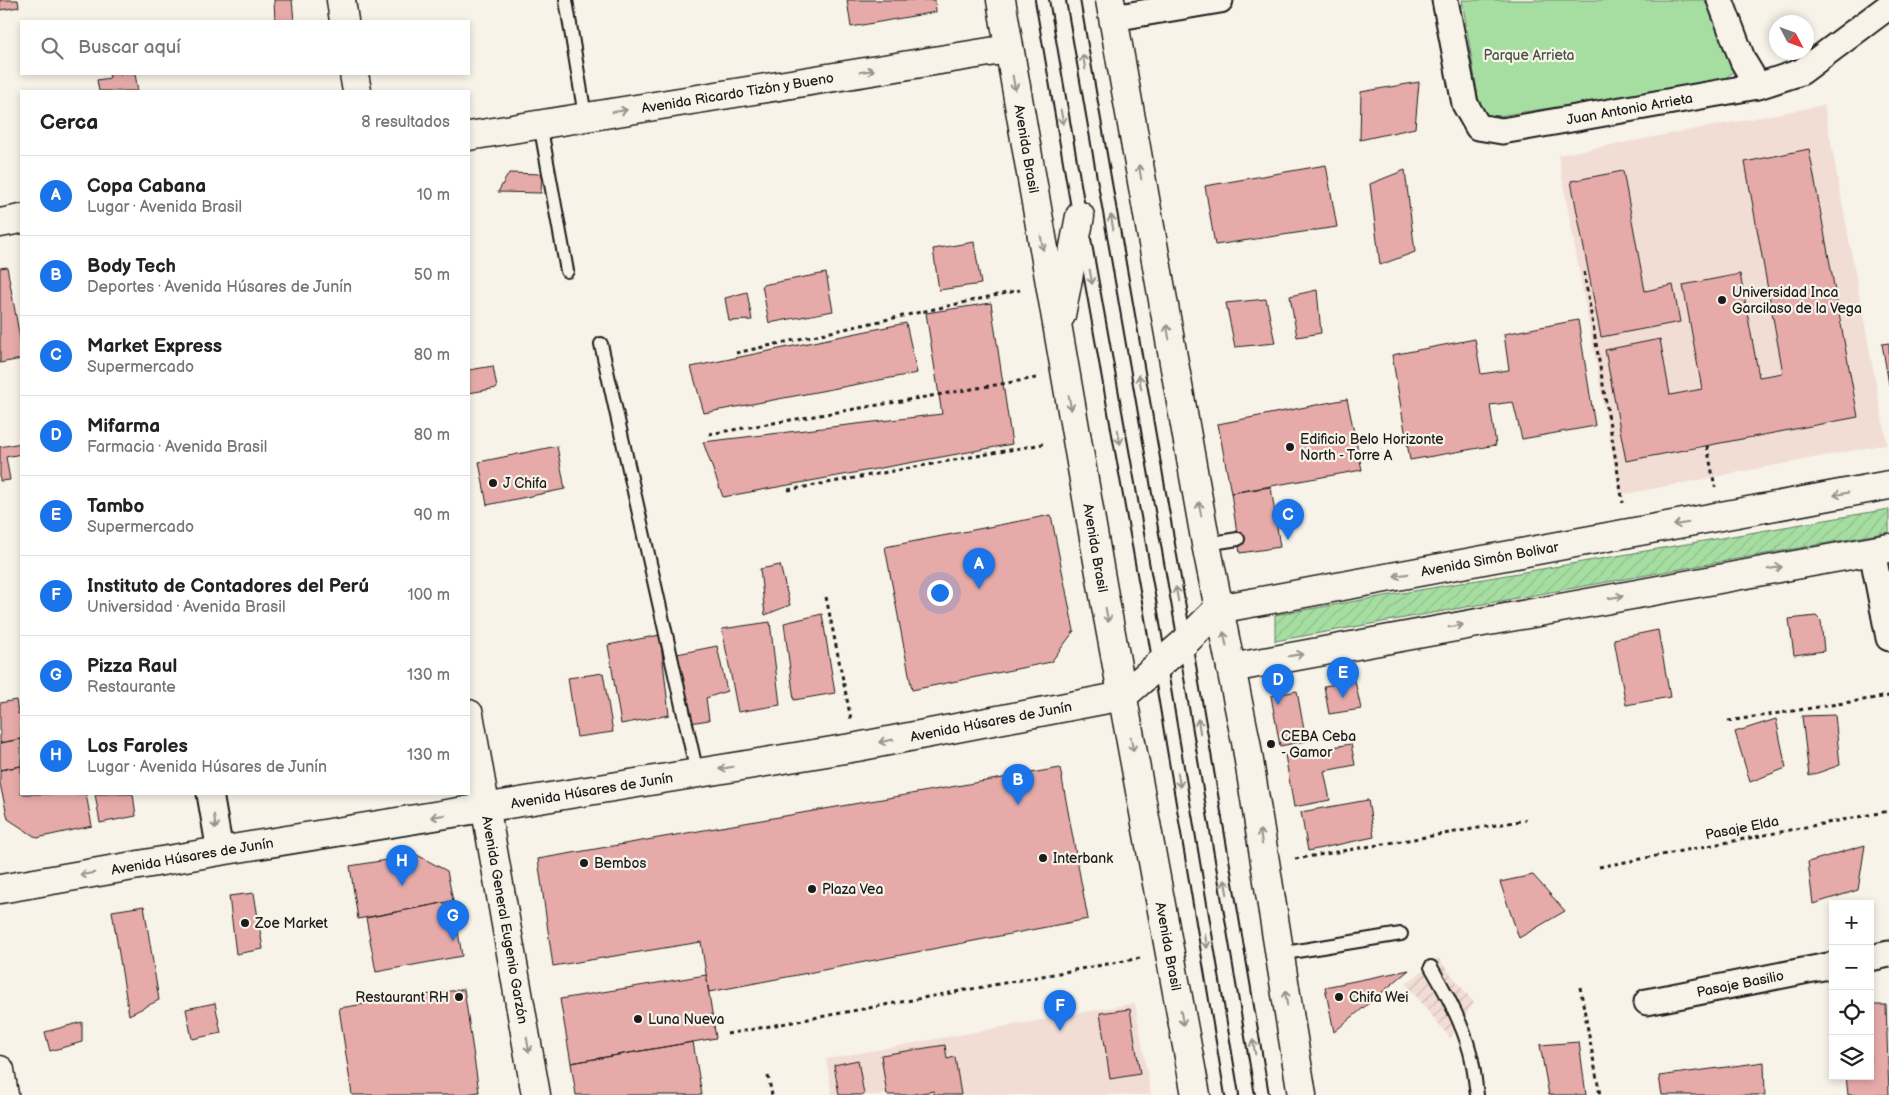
<!DOCTYPE html>
<html lang="es">
<head>
<meta charset="utf-8">
<style>
	:root { --surface:#fff; --page:#f2f2f2; --text:#222; --muted:#767676; --line:#e0e0e0; --accent:#1a73e8 }
	body { margin:0; font-family:"Balsamiq Sans",sans-serif; background:var(--page); color:var(--text) }
	.controls { position:absolute; right:15px; bottom:15px; display:grid; overflow:hidden; border-radius:0px; box-shadow:0 2px 8px #0003 }
	.controls button { width:45px; height:45px; display:grid; place-items:center; padding:0; border:0; border-bottom:1px solid var(--line); background:var(--surface); color:var(--text); font:25px sans-serif }
	.compass { position:absolute; left:1769px; top:15px; width:45px; height:45px; border-radius:50%; background:var(--surface); box-shadow:0 2px 8px #0003; rotate:131deg }
	.you { position:absolute; left:939px; top:592px; width:18px; height:18px; margin:-12px; border:4px solid #fff; border-radius:50%; background:#1a73e8; box-shadow:0 0 0 8px #1a73e833 }
	.badge { display:grid; place-items:center; width:32px; height:32px; border-radius:50%; background:var(--accent); color:#fff; font-size:16px; font-weight:700 }
	.pin { position:absolute; translate:-50% -41px; filter:drop-shadow(0 1px 2px #0008) }
	.pin::after { content:''; position:absolute; top:26px; width:18px; height:15px; background:inherit; clip-path:polygon(0 0,100% 0,50% 100%) }
	.list { margin:0; padding:0; list-style:none }
	h2 { display:flex; justify-content:space-between; align-items:center; height:65px; margin:0; padding:0 20px; font-size:21px }
	h2 small { font-size:16px; font-weight:400; color:var(--muted) }
	.list li { display:grid; grid-template-columns:32px 1fr auto; gap:15px; align-items:center; box-sizing:border-box; height:80px; padding:0 20px; border-top:1px solid var(--line) }
	.list b { display:block; font-size:19px; white-space:nowrap }
	.list p { margin:0; font-size:16px; white-space:nowrap; color:var(--muted) }
	.list em { font-size:16px; font-style:normal; color:var(--muted) }
	.icon { flex:none; width:28px; height:28px; fill:none; stroke:currentColor; stroke-width:2; stroke-linecap:round; stroke-linejoin:round }
	.map { position:relative; flex:none; width:1889px; height:1095px; overflow:hidden }
	.search { position:absolute; background:var(--surface); box-shadow:0 2px 8px #0003; left:20px; top:20px; width:450px; height:55px; display:flex; align-items:center; gap:12px; box-sizing:border-box; padding:0 18px; border-radius:0px; color:var(--muted); font-size:19px }
	.panel { position:absolute; background:var(--surface); box-shadow:0 2px 8px #0003; left:20px; top:90px; width:450px; height:705px; border-radius:0px }
	.map>svg:first-child { display:block }
	.built { fill:#f2ddd5 }
	.industrial { fill:url(#industrial-furrows) }
	.park { fill:#a6dea2; stroke:#617d5f }
	.garden { fill:url(#garden-furrows); stroke:#617d5f }
	.building { fill:#e6aba9; stroke:#1c1c1c }
	.lines { fill:none; stroke-linecap:round; stroke-linejoin:round }
	.service-casing { stroke:#1c1c1c; stroke-width:16 }
	.minor-casing { stroke:#1c1c1c; stroke-width:29 }
	.tertiary-casing { stroke:#1c1c1c; stroke-width:31 }
	.secondary-casing { stroke:#1c1c1c; stroke-width:31 }
	.primary-casing { stroke:#1c1c1c; stroke-width:31 }
	.path { stroke:#1c1c1c; stroke-width:3; stroke-dasharray:4 4; stroke-linecap:butt }
	.service { stroke:#f7f3e8; stroke-width:12 }
	.minor { stroke:#f7f3e8; stroke-width:25 }
	.tertiary { stroke:#f7f3e8; stroke-width:28 }
	.secondary { stroke:#f7f3e8; stroke-width:28 }
	.primary { stroke:#f7f3e8; stroke-width:28 }
	.oneway { stroke:#94928c }
	.poi-dot { fill:#1c1c1c; stroke:#f7f3e8; stroke-width:2 }
	.labels { text-anchor:middle; dominant-baseline:central; stroke-width:4.5; stroke-linejoin:round; paint-order:stroke }
	.park-label { font-size:14px; fill:#455644; stroke:#f7f3e8 }
	.street-label { font-size:14px; fill:#1c1c1c; stroke:#f7f3e8 }
	.poi-label { font-size:14px; fill:#1c1c1c; stroke:#f7f3e8; text-anchor:start }
</style>
</head>
<body>
<div class="map">
<svg width="1889" height="1095" viewBox="0 0 1889 1095">
	<defs>
		<pattern id="industrial-furrows" width="10" height="10" patternUnits="userSpaceOnUse" patternTransform="scale(1.25)"><rect width="10" height="10" fill="#f2ddd5"/><path d="M-1 1l2-2M0 10L10 0M9 11l2-2" fill="none" stroke="#cfbdb6"/></pattern>
		<pattern id="garden-furrows" width="10" height="10" patternUnits="userSpaceOnUse" patternTransform="scale(1.25)"><rect width="10" height="10" fill="#a6dea2"/><path d="M-1 1l2-2M0 10L10 0M9 11l2-2" fill="none" stroke="#8ebe8b"/></pattern>
	</defs>
	<rect width="100%" height="100%" fill="#f7f3e8"/>
	<filter id="ink" filterUnits="userSpaceOnUse"><feTurbulence type="fractalNoise" baseFrequency=".02" numOctaves="2"/><feDisplacementMap in="SourceGraphic" scale="10" xChannelSelector="R" yChannelSelector="G"/><feConvolveMatrix kernelMatrix="1 2 1 2 8 2 1 2 1" color-interpolation-filters="sRGB"/></filter>
	<g filter="url(#ink)">
		<!-- built -->
		<path class="built" d="M 1824,105 L 1887,444 L 1620,495 L 1558,155 Z
			M 1135,1003 L 1151,1095 L 832,1095 L 826,1059 Z"/>
		<!-- industrial -->
		<path class="industrial" d="M 1438,958 L 1474,1003 L 1450,1038 L 1406,984 Z"/>
		<!-- park -->
		<path class="park" d="M 1462,0 L 1705,0 L 1734,61 L 1733,72 L 1722,81 L 1486,118 L 1480,109 Z"/>
		<!-- garden -->
		<path class="garden" d="M 1889,509 L 1889,532 L 1275,641 L 1275,615 Z"/>
		<!-- building -->
		<path class="building" d="M 0,0 L 18,0 L 19,7 L 0,10 Z
			M 274,0 L 292,0 L 294,21 L 275,21 Z
			M 847,0 L 935,0 L 936,12 L 851,27 Z
			M 109,74 L 135,74 L 138,91 L 99,91 L 97,80 L 110,78 Z
			M 1419,82 L 1415,128 L 1360,140 L 1361,92 Z
			M 1809,149 L 1858,417 L 1626,461 L 1605,350 L 1660,339 L 1670,395 L 1702,389 L 1683,285 L 1740,274 L 1759,377 L 1783,373 L 1745,162 Z
			M 1326,165 L 1337,227 L 1215,245 L 1205,186 Z
			M 1405,170 L 1415,252 L 1380,265 L 1370,184 Z
			M 1623,171 L 1645,291 L 1673,285 L 1680,322 L 1601,337 L 1571,181 Z
			M 509,173 L 542,174 L 541,193 L 498,192 Z
			M 974,242 L 981,284 L 939,290 L 933,249 Z
			M 7,267 L 21,344 L 21,359 L 0,363 L 0,268 Z
			M 826,273 L 833,311 L 769,323 L 762,285 Z
			M 1317,290 L 1321,333 L 1297,337 L 1290,296 Z
			M 747,292 L 752,320 L 729,321 L 725,298 Z
			M 1266,299 L 1275,343 L 1235,347 L 1226,303 Z
			M 991,303 L 1012,444 L 723,497 L 703,442 L 942,414 L 926,313 Z
			M 1578,320 L 1595,426 L 1522,439 L 1513,402 L 1490,405 L 1496,445 L 1410,460 L 1392,355 L 1475,339 L 1481,374 L 1509,370 L 1504,334 Z
			M 906,323 L 917,373 L 704,413 L 691,367 Z
			M 1889,343 L 1889,384 L 1882,344 Z
			M 493,366 L 497,388 L 469,393 L 469,370 Z
			M 1347,399 L 1362,470 L 1231,493 L 1218,424 Z
			M 21,443 L 21,454 L 6,457 L 10,480 L 0,481 L 0,447 Z
			M 557,446 L 565,489 L 487,505 L 479,462 Z
			M 1271,487 L 1280,547 L 1240,553 L 1231,493 Z
			M 1051,515 L 1074,631 L 1051,662 L 912,690 L 885,547 Z
			M 780,565 L 790,605 L 765,615 L 760,569 Z
			M 822,614 L 835,693 L 794,700 L 784,623 Z
			M 1816,616 L 1821,621 L 1824,651 L 1794,655 L 1789,619 Z
			M 770,622 L 780,705 L 738,712 L 722,629 Z
			M 1658,630 L 1670,697 L 1626,705 L 1614,639 Z
			M 660,635 L 669,715 L 621,724 L 608,645 Z
			M 717,646 L 727,691 L 706,698 L 709,720 L 690,723 L 677,654 Z
			M 603,673 L 613,732 L 577,737 L 568,678 Z
			M 1355,681 L 1361,709 L 1329,714 L 1324,686 Z
			M 1297,691 L 1306,741 L 1280,746 L 1271,696 Z
			M 16,700 L 18,714 L 21,713 L 21,739 L 0,743 L 0,703 Z
			M 1835,715 L 1840,765 L 1809,776 L 1802,716 Z
			M 1776,719 L 1786,768 L 1750,782 L 1735,732 Z
			M 21,739 L 21,766 L 0,770 L 0,743 Z
			M 1351,744 L 1355,765 L 1324,771 L 1330,800 L 1294,807 L 1285,755 Z
			M 21,766 L 21,794 L 86,794 L 92,826 L 37,838 L 8,819 L 0,784 L 0,770 Z
			M 1060,768 L 1088,919 L 709,992 L 701,942 L 553,966 L 538,859 Z
			M 95,794 L 133,794 L 136,816 L 100,823 Z
			M 1368,800 L 1374,837 L 1308,851 L 1301,812 Z
			M 1865,845 L 1858,890 L 1813,904 L 1808,862 Z
			M 417,855 L 447,871 L 453,901 L 358,919 L 350,866 Z
			M 1533,875 L 1565,911 L 1519,938 L 1500,882 Z
			M 254,893 L 263,949 L 236,954 L 229,896 Z
			M 453,901 L 462,956 L 376,972 L 366,918 Z
			M 144,906 L 159,1000 L 129,1015 L 112,911 Z
			M 1409,970 L 1334,1032 L 1325,987 Z
			M 706,975 L 716,1038 L 571,1063 L 560,999 Z
			M 464,989 L 479,1092 L 461,1095 L 352,1095 L 339,1008 Z
			M 215,1003 L 221,1033 L 192,1039 L 186,1009 Z
			M 1870,1005 L 1886,1005 L 1889,1095 L 1848,1095 L 1846,1076 L 1870,1076 Z
			M 1130,1009 L 1140,1074 L 1110,1079 L 1100,1013 Z
			M 82,1022 L 82,1042 L 50,1051 L 45,1032 Z
			M 693,1042 L 702,1095 L 576,1095 L 571,1063 Z
			M 1579,1042 L 1586,1095 L 1549,1095 L 1540,1045 Z
			M 945,1045 L 947,1059 L 955,1057 L 961,1095 L 934,1095 L 934,1091 L 909,1095 L 887,1095 L 881,1055 Z
			M 858,1060 L 864,1095 L 839,1095 L 834,1065 Z
			M 1764,1062 L 1765,1095 L 1662,1095 L 1659,1076 Z"/>
		<g class="lines">
			<!-- service casing -->
			<g class="service-casing">
				<path id="service" d="M 566,0 L 585,116
					M 1042,0 L 1080,219
					M 1073,0 L 1185,642 L 1262,1095
					M 540,124 L 567,271
					M 1084,239 L 1151,612 L 1232,1095
					M 601,344 L 697,773
					M 1206,544 L 1238,539
					M 1279,954 L 1401,934
					M 1431,967 C 1447,994 1462,1022 1470,1052 C 1474,1066 1475,1081 1477,1095"/>
			</g>
			<!-- minor casing -->
			<g class="minor-casing">
				<g id="minor">
					<path id="s1" d="M 1445,0 L 1465,104 L 1478,127 L 1502,131 L 1758,86 L 1801,72 L 1889,6"/>
					<path d="M 1720,0 L 1743,61 L 1758,86"/>
					<path d="M 1113,18 L 1220,0"/>
					<path d="M 1872,551 L 1889,638"/>
					<path d="M 210,794 L 220,851"/>
					<path d="M 1870,958 L 1889,954"/>
					<path id="s2" d="M 1647,1002 L 1833,965"/>
				</g>
			</g>
			<!-- tertiary casing -->
			<g class="tertiary-casing">
				<g id="tertiary">
					<path id="s3" d="M 469,136 L 1008,49"/>
					<path d="M 0,223 L 21,219"/>
					<path id="s4" d="M 0,889 L 220,851 L 857,747 L 1123,696"/>
					<path d="M 0,1070 L 4,1095"/>
				</g>
			</g>
			<!-- secondary casing -->
			<g class="secondary-casing">
				<g id="secondary">
					<path d="M 341,0 L 344,21"/>
					<path d="M 354,74 L 357,91"/>
					<path d="M 1231,668 L 1889,548"/>
					<path id="s5" d="M 1123,696 L 1185,642 L 1218,609 L 1889,485"/>
					<path id="s6" d="M 469,714 L 536,1095"/>
				</g>
			</g>
			<!-- primary casing -->
			<g class="primary-casing">
				<g id="primary">
					<path id="s7" d="M 1001,0 L 1103,590 L 1196,1095"/>
					<path d="M 1110,0 L 1206,544 L 1246,742 L 1302,1095"/>
					<path d="M 1061,315 L 1080,216"/>
				</g>
			</g>
			<!-- path -->
			<path class="path" d="M 1584,272 L 1623,503
				M 736,353 L 1020,290
				M 709,434 L 1036,378
				M 1707,446 L 1715,487
				M 788,490 L 1043,444
				M 826,597 L 851,719
				M 1728,721 L 1889,696
				M 1295,859 L 1526,820
				M 1599,867 L 1889,811
				M 1580,987 L 1600,1095
				M 727,1034 L 1140,958
				M 768,1076 L 772,1095"/>
			<!-- service -->
			<use href="#service" class="service"/>
			<!-- minor -->
			<use href="#minor" class="minor"/>
			<!-- tertiary -->
			<use href="#tertiary" class="tertiary"/>
			<!-- secondary -->
			<use href="#secondary" class="secondary"/>
			<!-- primary -->
			<use href="#primary" class="primary"/>
		</g>
		<!-- one-way arrows -->
		<defs><path id="oneway-shaft" d="M-6 0H5M1.5-3L5.5 0L1.5 3" fill="none" stroke-width="1.6" stroke-linecap="round" stroke-linejoin="round" transform="scale(1.25)"/></defs>
		<g class="oneway">
			<use href="#oneway-shaft" transform="translate(1084 62) rotate(-100)"/>
			<use href="#oneway-shaft" transform="translate(867 71) rotate(-9)"/>
			<use href="#oneway-shaft" transform="translate(1014 83) rotate(80)"/>
			<use href="#oneway-shaft" transform="translate(620 111) rotate(-9)"/>
			<use href="#oneway-shaft" transform="translate(1062 117) rotate(80)"/>
			<use href="#oneway-shaft" transform="translate(1140 172) rotate(-100)"/>
			<use href="#oneway-shaft" transform="translate(1112 222) rotate(-100)"/>
			<use href="#oneway-shaft" transform="translate(1042 243) rotate(80)"/>
			<use href="#oneway-shaft" transform="translate(1091 277) rotate(80)"/>
			<use href="#oneway-shaft" transform="translate(1168 332) rotate(-100)"/>
			<use href="#oneway-shaft" transform="translate(1140 382) rotate(-100)"/>
			<use href="#oneway-shaft" transform="translate(1070 403) rotate(80)"/>
			<use href="#oneway-shaft" transform="translate(1119 437) rotate(80)"/>
			<use href="#oneway-shaft" transform="translate(1841 494) rotate(169)"/>
			<use href="#oneway-shaft" transform="translate(1200 509) rotate(-100)"/>
			<use href="#oneway-shaft" transform="translate(1681 524) rotate(170)"/>
			<use href="#oneway-shaft" transform="translate(1775 568) rotate(-10)"/>
			<use href="#oneway-shaft" transform="translate(1401 575) rotate(170)"/>
			<use href="#oneway-shaft" transform="translate(1177 594) rotate(-100)"/>
			<use href="#oneway-shaft" transform="translate(1616 597) rotate(-10)"/>
			<use href="#oneway-shaft" transform="translate(1107 615) rotate(79)"/>
			<use href="#oneway-shaft" transform="translate(1456 626) rotate(-10)"/>
			<use href="#oneway-shaft" transform="translate(1225 639) rotate(-102)"/>
			<use href="#oneway-shaft" transform="translate(1296 655) rotate(-10)"/>
			<use href="#oneway-shaft" transform="translate(1199 726) rotate(-99)"/>
			<use href="#oneway-shaft" transform="translate(886 741) rotate(169)"/>
			<use href="#oneway-shaft" transform="translate(1132 744) rotate(80)"/>
			<use href="#oneway-shaft" transform="translate(726 768) rotate(171)"/>
			<use href="#oneway-shaft" transform="translate(1179 780) rotate(81)"/>
			<use href="#oneway-shaft" transform="translate(438 816) rotate(171)"/>
			<use href="#oneway-shaft" transform="translate(215 822) rotate(81)"/>
			<use href="#oneway-shaft" transform="translate(1261 837) rotate(-99)"/>
			<use href="#oneway-shaft" transform="translate(87 874) rotate(170)"/>
			<use href="#oneway-shaft" transform="translate(1226 887) rotate(-100)"/>
			<use href="#oneway-shaft" transform="translate(1206 941) rotate(81)"/>
			<use href="#oneway-shaft" transform="translate(1286 998) rotate(-99)"/>
			<use href="#oneway-shaft" transform="translate(1182 1018) rotate(79)"/>
			<use href="#oneway-shaft" transform="translate(528 1045) rotate(80)"/>
			<use href="#oneway-shaft" transform="translate(1254 1047) rotate(-100)"/>
		</g>
	</g>
	<!-- markers -->
	<g class="poi-dot">
		<circle cx="1722" cy="300" r="5"/>
		<circle cx="1290" cy="447" r="5"/>
		<circle cx="493" cy="483" r="5"/>
		<circle cx="1271" cy="744" r="5"/>
		<circle cx="1043" cy="858" r="5"/>
		<circle cx="584" cy="863" r="5"/>
		<circle cx="812" cy="889" r="5"/>
		<circle cx="245" cy="923" r="5"/>
		<circle cx="459" cy="997" r="5"/>
		<circle cx="1339" cy="997" r="5"/>
		<circle cx="638" cy="1019" r="5"/>
	</g>
	<g class="labels">
		<!-- park labels -->
		<g class="park-label">
			<text x="1529" y="55">Parque Arrieta</text>
		</g>
		<!-- street labels -->
		<g class="street-label">
			<text stroke="none"><textPath href="#s3" startOffset="272">Avenida Ricardo Tizón y Bueno</textPath></text>
			<text stroke="none"><textPath href="#s1" startOffset="286">Juan Antonio Arrieta</textPath></text>
			<text stroke="none"><textPath href="#s7" startOffset="151">Avenida Brasil</textPath></text>
			<text stroke="none"><textPath href="#s7" startOffset="556">Avenida Brasil</textPath></text>
			<text stroke="none"><textPath href="#s5" startOffset="405">Avenida Simón Bolivar</textPath></text>
			<text stroke="none"><textPath href="#s4" startOffset="1005">Avenida Húsares de Junín</textPath></text>
			<text stroke="none"><textPath href="#s4" startOffset="600">Avenida Húsares de Junín</textPath></text>
			<text transform="translate(1742 828) rotate(-11)">Pasaje Elda</text>
			<text stroke="none"><textPath href="#s4" startOffset="195">Avenida Húsares de Junín</textPath></text>
			<text stroke="none"><textPath href="#s6" startOffset="209">Avenida General Eugenio Garzón</textPath></text>
			<text stroke="none"><textPath href="#s7" startOffset="961">Avenida Brasil</textPath></text>
			<text stroke="none"><textPath href="#s2" startOffset="95">Pasaje Basilio</textPath></text>
		</g>
		<!-- poi labels -->
		<g class="poi-label">
			<text x="1732" y="292">Universidad Inca<tspan x="1732" dy="16">Garcilaso de la Vega</tspan></text>
			<text x="1300" y="439">Edificio Belo Horizonte<tspan x="1300" dy="16">North - Torre A</tspan></text>
			<text x="503" y="483">J Chifa</text>
			<text x="1281" y="736">CEBA Ceba<tspan x="1281" dy="16">- Gamor</tspan></text>
			<text x="1053" y="858">Interbank</text>
			<text x="594" y="863">Bembos</text>
			<text x="822" y="889">Plaza Vea</text>
			<text x="255" y="923">Zoe Market</text>
			<text x="449" y="997" text-anchor="end">Restaurant RH</text>
			<text x="1349" y="997">Chifa Wei</text>
			<text x="648" y="1019">Luna Nueva</text>
		</g>
	</g>
</svg>
<div class="controls">
<button>+</button>
<button>−</button>
<button><svg class="icon" aria-label="locate" viewBox="0 0 24 24"><circle cx="12" cy="12" r="6"/><path d="M12 2v4M12 18v4M2 12h4M18 12h4"/></svg></button>
<button><svg class="icon" aria-label="layers" viewBox="0 0 24 24"><path d="M12 4l9 5-9 5-9-5zM3 14l9 5 9-5"/></svg></button>
</div>
<svg class="compass" viewBox="-18 -18 36 36"><path d="M0-13l5 13h-10z" fill="#e53935"/><path d="M0 13l5-13h-10z" fill="#767676"/></svg>
<div class="you"></div>
<div class="pin badge" style="left:979px;top:589px">A</div>
<div class="pin badge" style="left:1018px;top:805px">B</div>
<div class="pin badge" style="left:1288px;top:540px">C</div>
<div class="pin badge" style="left:1278px;top:705px">D</div>
<div class="pin badge" style="left:1343px;top:698px">E</div>
<div class="pin badge" style="left:1060px;top:1031px">F</div>
<div class="pin badge" style="left:453px;top:941px">G</div>
<div class="pin badge" style="left:402px;top:886px">H</div>
<div class="search"><svg class="icon" aria-label="search" viewBox="0 0 24 24"><circle cx="10" cy="10" r="6"/><path d="M15 15l6 6"/></svg>Buscar aquí</div>
<section class="panel">
<h2>Cerca<small>8 resultados</small></h2>
<ul class="list">
<li><span class="badge">A</span><div><b>Copa Cabana</b><p>Lugar · Avenida Brasil</p></div><em>10 m</em></li>
<li><span class="badge">B</span><div><b>Body Tech</b><p>Deportes · Avenida Húsares de Junín</p></div><em>50 m</em></li>
<li><span class="badge">C</span><div><b>Market Express</b><p>Supermercado</p></div><em>80 m</em></li>
<li><span class="badge">D</span><div><b>Mifarma</b><p>Farmacia · Avenida Brasil</p></div><em>80 m</em></li>
<li><span class="badge">E</span><div><b>Tambo</b><p>Supermercado</p></div><em>90 m</em></li>
<li><span class="badge">F</span><div><b>Instituto de Contadores del Perú</b><p>Universidad · Avenida Brasil</p></div><em>100 m</em></li>
<li><span class="badge">G</span><div><b>Pizza Raul</b><p>Restaurante</p></div><em>130 m</em></li>
<li><span class="badge">H</span><div><b>Los Faroles</b><p>Lugar · Avenida Húsares de Junín</p></div><em>130 m</em></li>
</ul>
</section>
</div>
</body>
</html>
